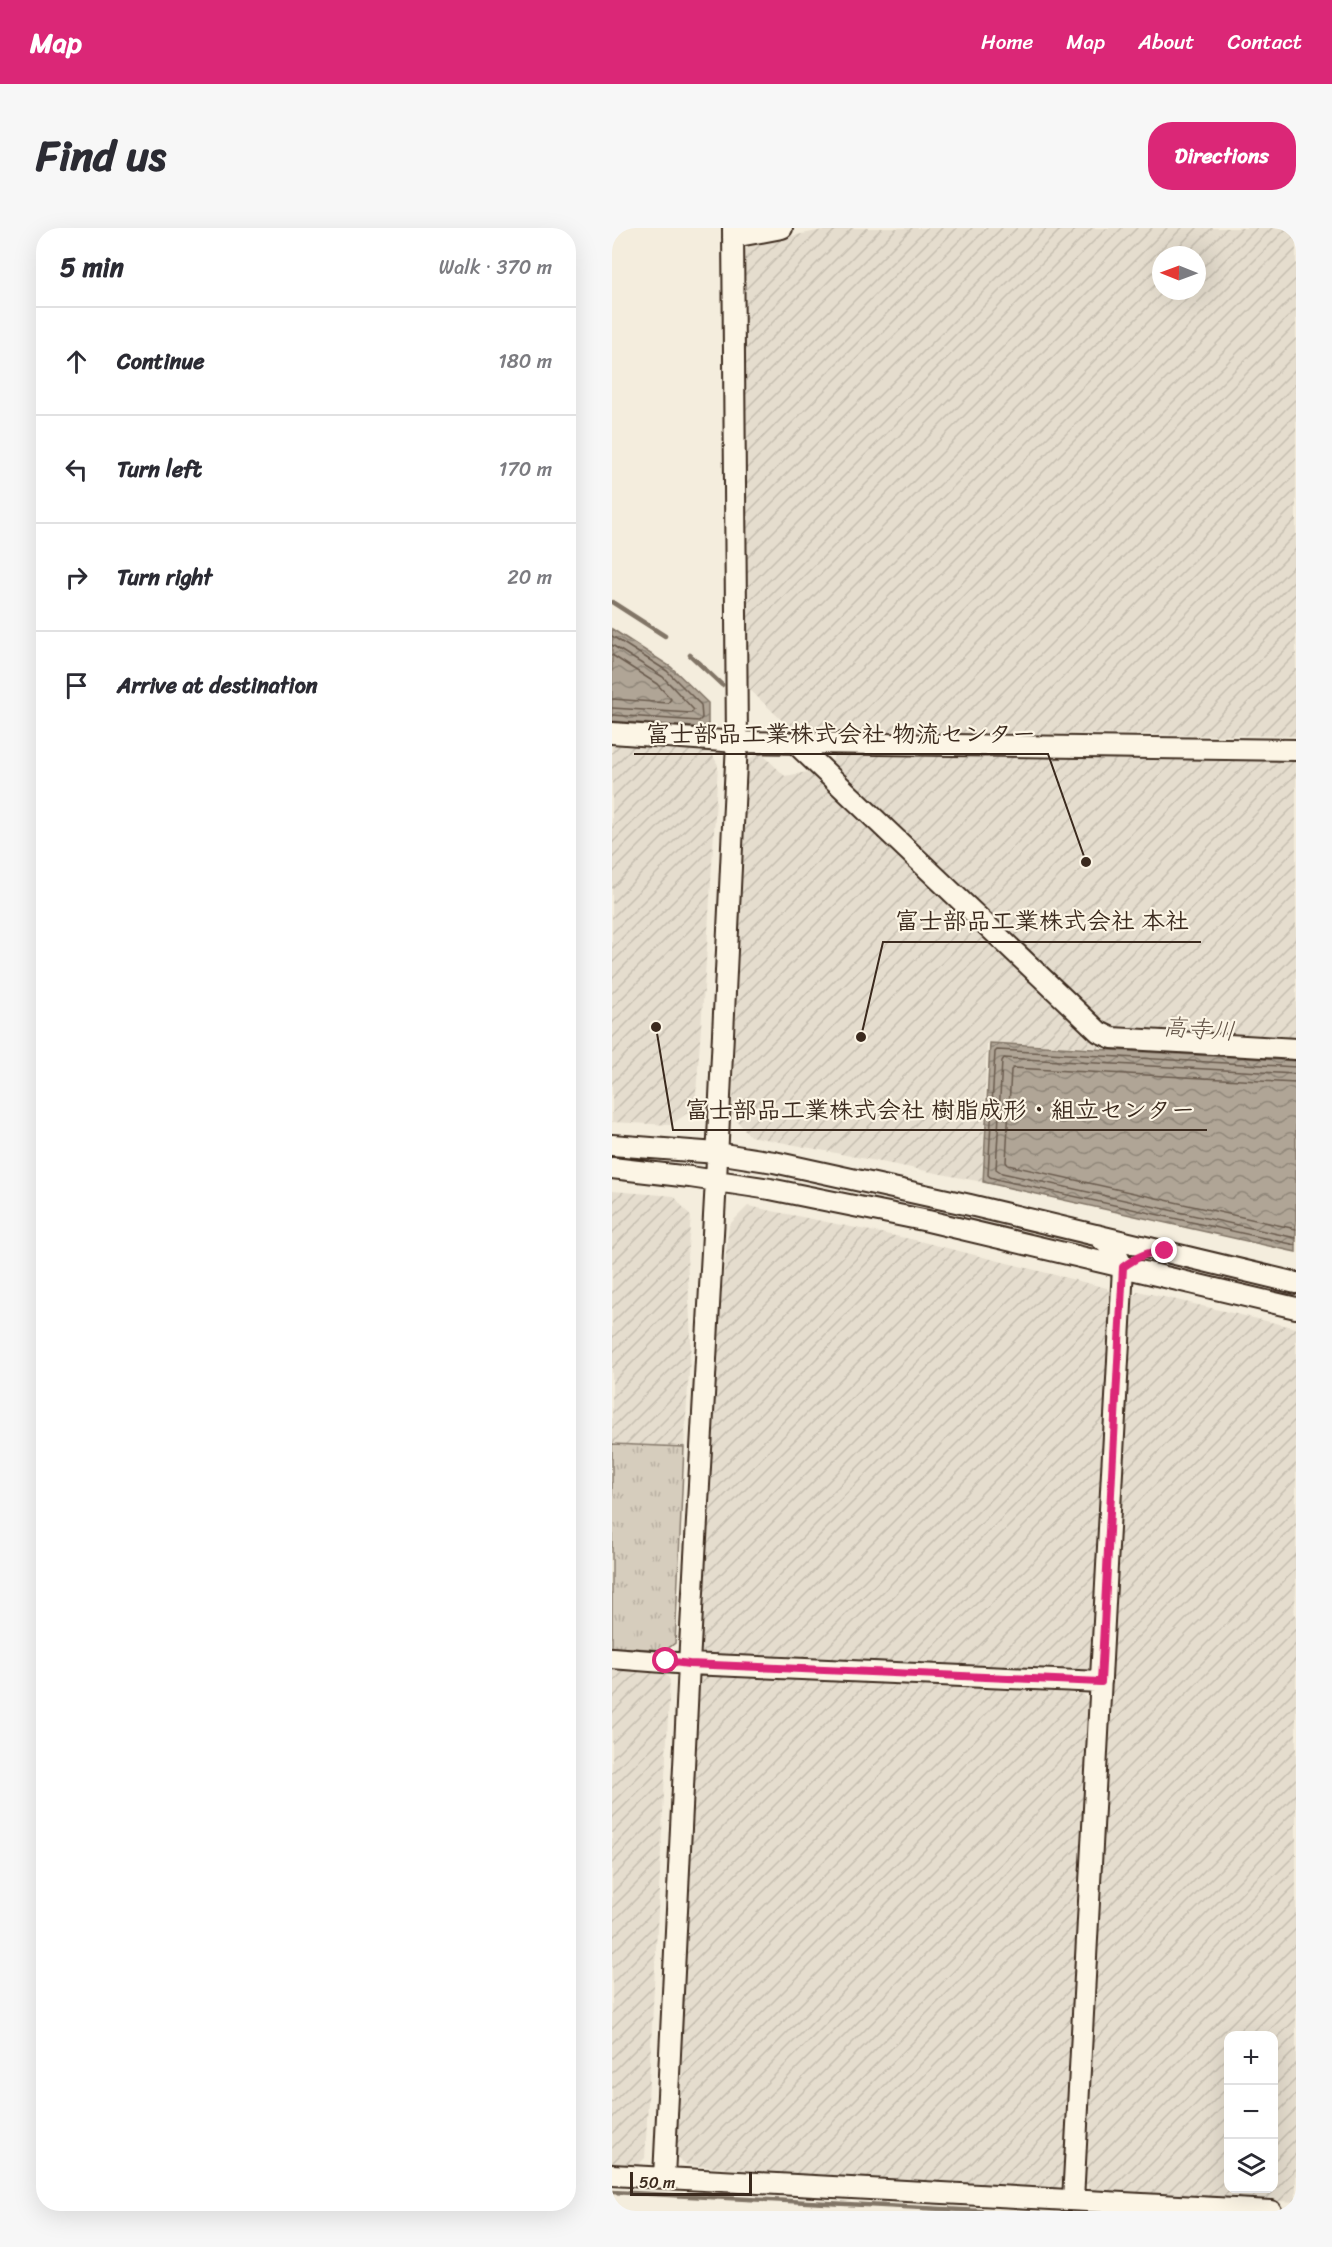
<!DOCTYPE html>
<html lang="en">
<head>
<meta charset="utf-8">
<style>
	:root { --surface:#fff; --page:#f7f7f7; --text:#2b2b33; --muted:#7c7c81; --line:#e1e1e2; --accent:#db2777 }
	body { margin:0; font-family:Sriracha,"Klee One",sans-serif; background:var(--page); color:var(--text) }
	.controls { position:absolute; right:18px; bottom:18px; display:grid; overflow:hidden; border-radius:12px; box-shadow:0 6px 24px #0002 }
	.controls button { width:54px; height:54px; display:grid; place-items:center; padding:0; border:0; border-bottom:2px solid var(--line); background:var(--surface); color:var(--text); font:30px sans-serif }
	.compass { position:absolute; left:540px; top:18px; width:54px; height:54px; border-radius:50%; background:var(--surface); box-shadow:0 6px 24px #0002; rotate:271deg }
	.scale { position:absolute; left:18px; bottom:15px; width:122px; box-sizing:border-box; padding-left:6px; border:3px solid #3b2a1e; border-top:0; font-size:16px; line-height:21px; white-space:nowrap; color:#3b2a1e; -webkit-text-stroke:4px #fcf5e5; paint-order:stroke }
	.stop { position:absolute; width:18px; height:18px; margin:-14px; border:4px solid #db2777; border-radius:50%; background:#fff }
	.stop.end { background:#db2777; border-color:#fff; box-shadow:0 2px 6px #0008 }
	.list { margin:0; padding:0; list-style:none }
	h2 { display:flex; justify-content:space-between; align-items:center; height:78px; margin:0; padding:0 24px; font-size:26px }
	h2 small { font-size:20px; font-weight:400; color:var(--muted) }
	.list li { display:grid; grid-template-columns:39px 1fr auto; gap:18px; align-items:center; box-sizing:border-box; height:108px; padding:0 24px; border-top:2px solid var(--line) }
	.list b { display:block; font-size:22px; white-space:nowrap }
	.list em { font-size:20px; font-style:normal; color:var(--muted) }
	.icon { flex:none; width:33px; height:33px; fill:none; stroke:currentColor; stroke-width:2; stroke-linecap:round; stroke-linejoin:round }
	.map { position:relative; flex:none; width:684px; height:1983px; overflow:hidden; border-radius:24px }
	header { display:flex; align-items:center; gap:36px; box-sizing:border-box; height:84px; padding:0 30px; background:var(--accent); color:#fff }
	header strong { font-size:28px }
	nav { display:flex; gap:33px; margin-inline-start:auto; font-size:21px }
	.intro { display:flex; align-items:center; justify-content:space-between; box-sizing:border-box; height:144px; padding:0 36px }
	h1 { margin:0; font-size:42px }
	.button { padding:15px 27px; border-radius:24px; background:var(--accent); color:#fff; font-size:21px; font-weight:700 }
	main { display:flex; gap:36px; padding:0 36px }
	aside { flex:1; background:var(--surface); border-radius:24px; box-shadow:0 6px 24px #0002 }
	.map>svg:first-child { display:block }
	.industrial { fill:url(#industrial-furrows); fill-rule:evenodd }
	.park { fill:url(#park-tufts); stroke:#887c6e; stroke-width:1.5 }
	.water { fill:url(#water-waves); stroke:#817466; stroke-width:1.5 }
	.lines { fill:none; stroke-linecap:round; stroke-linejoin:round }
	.shore { stroke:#6a5b4e; stroke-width:1.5 }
	.stream { stroke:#817466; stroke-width:4.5 }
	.minor-casing { stroke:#3b2a1e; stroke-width:24 }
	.minor { stroke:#fcf5e5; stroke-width:20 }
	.route { stroke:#db2777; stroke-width:8 }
	.labels { text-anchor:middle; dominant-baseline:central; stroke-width:4.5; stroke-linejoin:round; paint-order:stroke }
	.water-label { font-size:24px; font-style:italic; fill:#645548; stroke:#fcf5e5 }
	.leader { fill:none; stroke:#3b2a1e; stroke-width:2 }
	.callout-dot { fill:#3b2a1e; stroke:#fcf5e5; stroke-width:2 }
	.callout-label { font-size:24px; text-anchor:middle; font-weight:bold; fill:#3b2a1e; stroke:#fcf5e5; stroke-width:4.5; stroke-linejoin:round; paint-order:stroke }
</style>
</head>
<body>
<header>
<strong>Map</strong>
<nav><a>Home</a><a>Map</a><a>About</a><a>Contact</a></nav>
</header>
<div class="intro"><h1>Find us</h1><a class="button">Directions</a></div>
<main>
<aside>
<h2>5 min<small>Walk · 370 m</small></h2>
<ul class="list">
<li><svg class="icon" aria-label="ahead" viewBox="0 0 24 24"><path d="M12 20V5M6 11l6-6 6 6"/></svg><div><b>Continue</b></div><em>180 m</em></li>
<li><svg class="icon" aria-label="left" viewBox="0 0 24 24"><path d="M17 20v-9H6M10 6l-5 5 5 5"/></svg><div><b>Turn left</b></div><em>170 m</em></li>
<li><svg class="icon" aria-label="right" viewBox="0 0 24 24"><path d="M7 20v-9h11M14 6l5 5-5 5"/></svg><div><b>Turn right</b></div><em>20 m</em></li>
<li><svg class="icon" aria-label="arrive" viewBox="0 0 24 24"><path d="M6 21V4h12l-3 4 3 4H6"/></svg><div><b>Arrive at destination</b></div></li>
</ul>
</aside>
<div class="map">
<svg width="684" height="1983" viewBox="0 0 684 1983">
	<defs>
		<pattern id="industrial-furrows" width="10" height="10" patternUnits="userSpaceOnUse" patternTransform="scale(1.5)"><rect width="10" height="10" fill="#e5ddce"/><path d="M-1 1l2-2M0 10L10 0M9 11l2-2" fill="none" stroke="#c5beb0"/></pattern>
		<pattern id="park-tufts" width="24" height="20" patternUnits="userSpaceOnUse" patternTransform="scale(1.5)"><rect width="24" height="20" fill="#d6cdbd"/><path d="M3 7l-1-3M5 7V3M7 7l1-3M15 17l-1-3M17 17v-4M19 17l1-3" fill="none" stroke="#b9b0a2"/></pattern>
		<pattern id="water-waves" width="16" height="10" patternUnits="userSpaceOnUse" patternTransform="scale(1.5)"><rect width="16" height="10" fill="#b0a596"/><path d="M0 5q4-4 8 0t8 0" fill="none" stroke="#90877a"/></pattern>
	</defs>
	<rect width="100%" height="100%" fill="#f4eddd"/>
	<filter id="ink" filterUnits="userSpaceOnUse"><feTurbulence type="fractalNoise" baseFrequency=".0167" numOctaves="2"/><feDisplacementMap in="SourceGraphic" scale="12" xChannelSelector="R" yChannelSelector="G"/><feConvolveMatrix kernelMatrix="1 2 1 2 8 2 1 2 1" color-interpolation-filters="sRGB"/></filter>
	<g filter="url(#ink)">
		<!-- industrial -->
		<path class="industrial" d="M 222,0 L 684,0 L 684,508 L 181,503 L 134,458 L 129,27 L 137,16 ZM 549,27 L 585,27 L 585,63 L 549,63 Z
			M 0,517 L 98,522 L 106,537 L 95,720 L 83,879 L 59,897 L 0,894 Z
			M 147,523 L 173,548 L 218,540 L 223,525 L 684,530 L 684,813 L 488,810 L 487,820 L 375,814 L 370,954 L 138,908 L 120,887 L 135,534 Z
			M 0,963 L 62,968 L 79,989 L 75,1028 L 79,1114 L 72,1219 L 0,1216 Z
			M 136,978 L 303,1012 L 495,1060 L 502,1075 L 482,1440 L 470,1448 L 282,1435 L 94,1428 L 86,1419 L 104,1115 L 117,997 Z
			M 526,1063 L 684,1100 L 684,1364 L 682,1386 L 684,1387 L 684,1974 L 478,1962 L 471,1950 L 519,1072 ZM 616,1808 L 662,1808 L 662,1960 L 616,1960 Z
			M 0,1439 L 51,1442 L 58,1452 L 33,1930 L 25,1938 L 0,1936 Z
			M 94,1445 L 471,1466 L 478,1476 L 453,1951 L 444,1960 L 350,1957 L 219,1949 L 75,1937 L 63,1928 L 68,1783 L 87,1451 Z"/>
		<!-- park -->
		<path class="park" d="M 0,1216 L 72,1219 L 63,1415 L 54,1422 L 0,1419 Z"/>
		<!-- water -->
		<path class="water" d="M 0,401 L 59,439 L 96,475 L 96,500 L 0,493 Z
			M 378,815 L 684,833 L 684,1024 L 371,954 Z"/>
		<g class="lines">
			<!-- shore -->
			<path class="shore" d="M 0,408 L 55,443 L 89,477 L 90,490 L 87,493 L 0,487
				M 0,417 L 51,449 L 82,482 L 79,485 L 0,480
				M 0,427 L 45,456 L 59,471 L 56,475 L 0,471
				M 684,839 L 385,822 L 383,824 L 376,947 L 378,949 L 388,952 L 684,1017
				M 684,846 L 392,830 L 390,833 L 384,941 L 390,945 L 684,1010
				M 684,855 L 401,840 L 399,842 L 394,934 L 396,937 L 684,1001"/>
			<!-- stream -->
			<path class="stream" d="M 0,374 L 53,408
				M 78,427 L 110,457
				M 0,1964 L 369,1983"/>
			<!-- minor casing -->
			<g class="minor-casing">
				<path id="minor" d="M 121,9 L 170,0
					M 0,505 L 125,514 L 684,522
					M 182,514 L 487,804 L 500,810 L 684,821
					M 0,917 L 105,925 L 162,934 L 358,977 L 684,1055
					M 0,940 L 78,949 L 158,961 L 316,993 L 684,1080
					M 0,1430 L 77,1436 L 489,1454
					M 0,1947 L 659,1983
					M 52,1949 L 77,1436 L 104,952 L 125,514 L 121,0
					M 461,1972 L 511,1039 L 503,1023 L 485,1007"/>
			</g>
			<!-- minor -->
			<use href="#minor" class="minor"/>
		</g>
	</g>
	<g class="lines" filter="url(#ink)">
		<!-- route -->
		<path class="route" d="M 54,1433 L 77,1436 L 489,1454 L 511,1039 C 525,1029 536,1023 553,1023"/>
	</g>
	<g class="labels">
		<!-- water labels -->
		<g class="water-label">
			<text transform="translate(587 801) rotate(4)">高寺川</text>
		</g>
	</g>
	<!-- callouts -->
	<path class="leader" d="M474 634L436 526H22M249 809L271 714H589M44 799L61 902H595"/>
	<g class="callout-dot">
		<circle cx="474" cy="634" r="6"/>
		<circle cx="249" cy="809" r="6"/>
		<circle cx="44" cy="799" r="6"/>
	</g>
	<g class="callout-label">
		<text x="229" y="514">富士部品工業株式会社 物流センター</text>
		<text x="430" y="701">富士部品工業株式会社 本社</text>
		<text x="328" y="890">富士部品工業株式会社 樹脂成形・組立センター</text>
	</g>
</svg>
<div class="controls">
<button>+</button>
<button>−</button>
<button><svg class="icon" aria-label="layers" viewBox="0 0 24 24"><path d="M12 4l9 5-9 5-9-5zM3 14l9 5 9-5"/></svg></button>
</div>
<svg class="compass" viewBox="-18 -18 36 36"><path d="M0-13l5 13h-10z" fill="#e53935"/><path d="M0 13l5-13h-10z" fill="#7c7c81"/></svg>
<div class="scale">50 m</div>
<div class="stop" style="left:54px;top:1433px"></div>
<div class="stop end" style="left:553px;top:1023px"></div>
</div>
</main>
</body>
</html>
